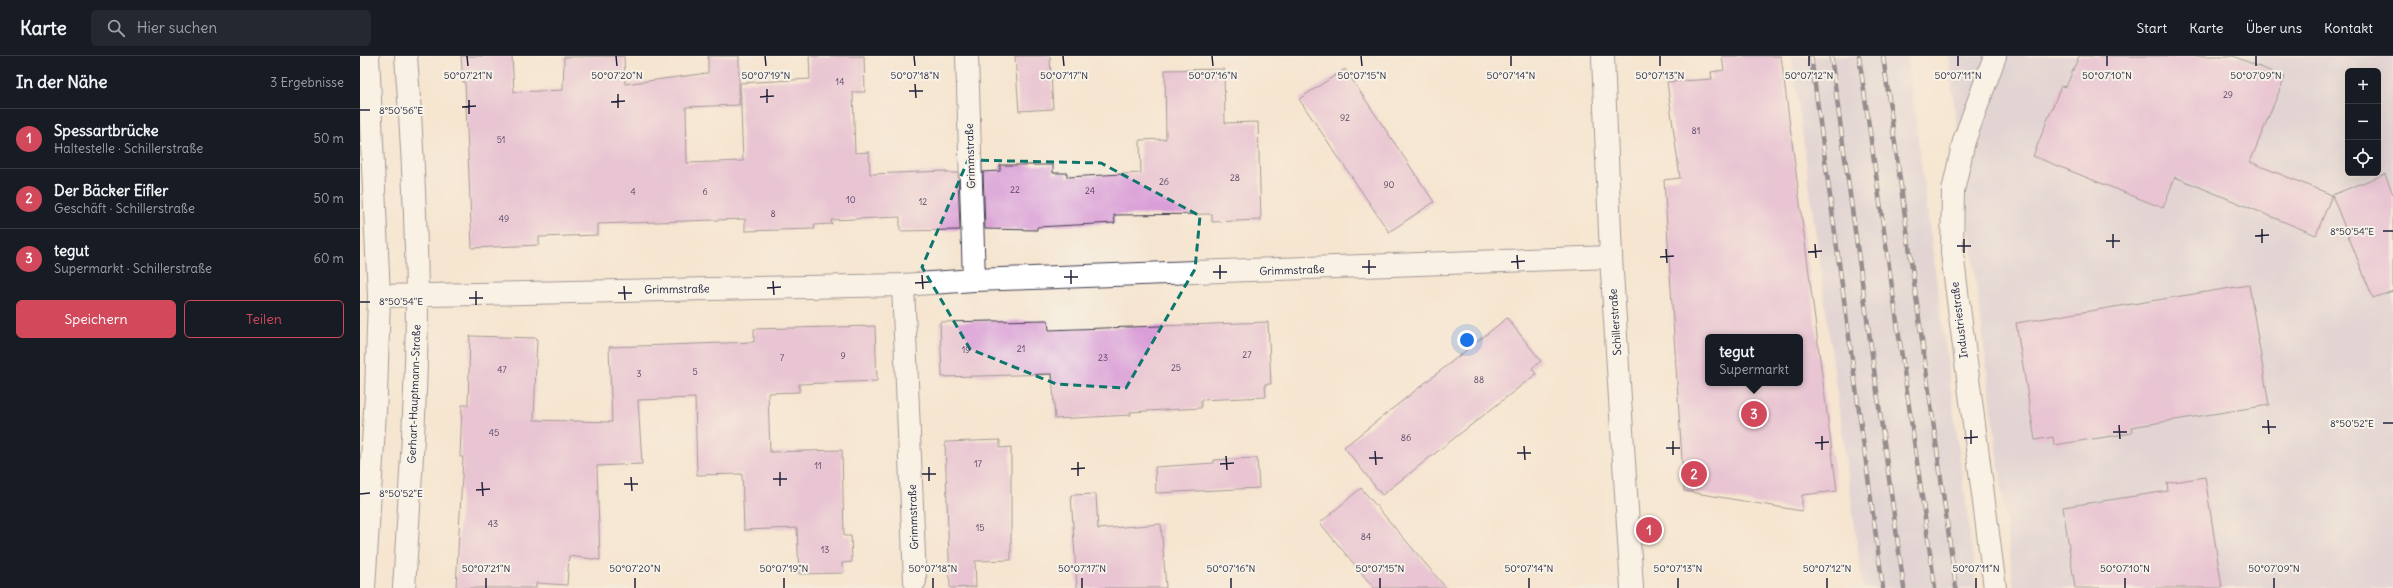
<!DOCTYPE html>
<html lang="de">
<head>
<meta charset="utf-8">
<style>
	:root { --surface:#171b24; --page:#242831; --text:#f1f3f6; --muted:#9ea1a6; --line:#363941; --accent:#d1495b }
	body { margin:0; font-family:Delius,sans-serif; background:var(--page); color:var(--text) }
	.controls { position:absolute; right:12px; top:12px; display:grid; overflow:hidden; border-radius:6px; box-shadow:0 4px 16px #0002 }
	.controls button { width:36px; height:36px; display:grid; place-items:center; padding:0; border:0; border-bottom:1px solid var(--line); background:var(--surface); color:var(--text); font:20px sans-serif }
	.you { position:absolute; left:1107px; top:284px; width:14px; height:14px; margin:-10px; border:3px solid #fff; border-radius:50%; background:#1a73e8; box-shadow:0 0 0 6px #1a73e833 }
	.badge { display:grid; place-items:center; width:26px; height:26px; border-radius:50%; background:var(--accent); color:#fff; font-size:13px; font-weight:700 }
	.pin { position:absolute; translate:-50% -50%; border:2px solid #fff; box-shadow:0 1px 4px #0006 }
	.popup { position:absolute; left:1345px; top:278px; width:98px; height:52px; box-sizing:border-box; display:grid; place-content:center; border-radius:6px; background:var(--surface); filter:drop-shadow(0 1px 3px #0005); font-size:13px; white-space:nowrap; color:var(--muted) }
	.popup b { font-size:15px; color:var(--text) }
	.popup::after { content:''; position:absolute; left:50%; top:100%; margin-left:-8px; border:8px solid transparent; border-top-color:var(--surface) }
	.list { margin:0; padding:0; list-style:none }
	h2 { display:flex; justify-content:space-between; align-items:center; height:52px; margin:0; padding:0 16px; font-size:17px }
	h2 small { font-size:13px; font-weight:400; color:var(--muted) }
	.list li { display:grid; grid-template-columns:26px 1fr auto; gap:12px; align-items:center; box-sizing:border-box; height:60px; padding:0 16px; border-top:1px solid var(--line) }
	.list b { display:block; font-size:15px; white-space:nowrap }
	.list p { margin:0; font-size:13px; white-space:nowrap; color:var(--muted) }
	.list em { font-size:13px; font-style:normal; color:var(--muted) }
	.actions { display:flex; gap:8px; padding:12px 16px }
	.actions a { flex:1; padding:9px 0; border:1px solid var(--accent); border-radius:6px; text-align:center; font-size:14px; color:var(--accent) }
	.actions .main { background:var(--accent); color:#fff }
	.icon { flex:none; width:22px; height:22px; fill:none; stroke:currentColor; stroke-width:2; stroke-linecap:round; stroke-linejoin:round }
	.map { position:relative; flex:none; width:2033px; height:532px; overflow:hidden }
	header { display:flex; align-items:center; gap:24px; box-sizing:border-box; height:56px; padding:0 20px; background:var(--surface); border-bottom:1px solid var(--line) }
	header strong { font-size:19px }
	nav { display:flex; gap:22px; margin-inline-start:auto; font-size:14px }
	.search { width:280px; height:36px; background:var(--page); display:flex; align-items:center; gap:10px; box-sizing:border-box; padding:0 14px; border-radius:6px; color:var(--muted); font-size:15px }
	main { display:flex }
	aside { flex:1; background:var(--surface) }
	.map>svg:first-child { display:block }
	.industrial { fill:#c9bfd7; fill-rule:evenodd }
	.building { fill:#d99dd7; fill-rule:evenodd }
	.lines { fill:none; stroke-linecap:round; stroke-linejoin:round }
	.minor-casing { stroke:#423f51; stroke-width:24 }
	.major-casing { stroke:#423f51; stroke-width:24 }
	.minor { stroke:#fff; stroke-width:22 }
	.major { stroke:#fff; stroke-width:22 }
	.rail-casing { stroke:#22223b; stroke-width:4.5 }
	.rail { stroke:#f7f3e8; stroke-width:3; stroke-dasharray:9; stroke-linecap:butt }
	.marked { fill:none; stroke:#0f766e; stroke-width:3; stroke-dasharray:8 5; stroke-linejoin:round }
	.ticks { fill:none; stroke:#22223b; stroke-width:1.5 }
	.labels { text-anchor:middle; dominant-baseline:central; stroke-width:4; stroke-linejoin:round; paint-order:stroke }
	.number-label { font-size:9px; fill:#504162 }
	.street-label { font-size:11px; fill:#22223b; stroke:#f7f3e8 }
	.ticks-label { font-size:10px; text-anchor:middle; fill:#22223b; stroke:#f7f3e8; stroke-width:4; stroke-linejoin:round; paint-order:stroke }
</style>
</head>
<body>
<header>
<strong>Karte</strong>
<div class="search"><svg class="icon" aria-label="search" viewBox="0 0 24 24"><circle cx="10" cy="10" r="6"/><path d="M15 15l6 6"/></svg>Hier suchen</div>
<nav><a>Start</a><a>Karte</a><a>Über uns</a><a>Kontakt</a></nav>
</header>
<main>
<aside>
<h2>In der Nähe<small>3 Ergebnisse</small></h2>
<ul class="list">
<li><span class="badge">1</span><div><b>Spessartbrücke</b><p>Haltestelle · Schillerstraße</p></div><em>50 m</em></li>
<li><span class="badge">2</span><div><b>Der Bäcker Eifler</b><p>Geschäft · Schillerstraße</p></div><em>50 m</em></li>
<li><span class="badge">3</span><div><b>tegut</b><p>Supermarkt · Schillerstraße</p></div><em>60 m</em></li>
</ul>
<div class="actions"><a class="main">Speichern</a><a>Teilen</a></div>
</aside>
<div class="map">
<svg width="2033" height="532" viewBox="0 0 2033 532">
	<rect width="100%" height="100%" fill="#f7f3e8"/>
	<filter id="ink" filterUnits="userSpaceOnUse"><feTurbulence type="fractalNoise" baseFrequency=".025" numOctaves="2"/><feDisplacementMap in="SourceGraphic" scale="8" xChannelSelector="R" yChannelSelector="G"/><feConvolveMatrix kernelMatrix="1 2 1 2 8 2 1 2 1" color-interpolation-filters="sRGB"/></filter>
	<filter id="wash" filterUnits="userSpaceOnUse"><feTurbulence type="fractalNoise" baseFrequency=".012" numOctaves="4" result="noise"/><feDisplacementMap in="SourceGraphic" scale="16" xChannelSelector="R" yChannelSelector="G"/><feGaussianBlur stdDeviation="0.9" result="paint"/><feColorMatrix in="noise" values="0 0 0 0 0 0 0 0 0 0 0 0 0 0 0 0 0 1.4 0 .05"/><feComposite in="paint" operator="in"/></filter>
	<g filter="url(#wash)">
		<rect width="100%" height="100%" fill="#f5e5d0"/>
		<!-- industrial -->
		<path class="industrial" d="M 1432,0 L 1547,0 L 1617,532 L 1503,532 Z
			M 1588,0 L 2033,0 L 2033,532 L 1654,532 ZM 1988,15 L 2018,15 L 2018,117 L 1988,117 Z"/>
		<g id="blocks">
			<!-- building -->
			<path class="building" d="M 101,0 L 152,0 L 154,36 L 203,34 L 204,1 L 264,0 L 265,28 L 348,17 L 348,0 L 379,0 L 379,49 L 326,51 L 327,107 L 383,105 L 380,27 L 450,23 L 449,0 L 504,0 L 505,36 L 493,36 L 495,97 L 509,96 L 510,118 L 586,115 L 586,117 L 598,117 L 600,174 L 540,175 L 540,161 L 471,164 L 472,168 L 454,169 L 455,173 L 385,175 L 385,163 L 238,168 L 238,179 L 179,181 L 179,189 L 112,192 L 105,26 L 103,26 Z
				M 655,0 L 690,0 L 693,53 L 659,55 Z
				M 1362,0 L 1421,0 L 1477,435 L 1442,439 L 1442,455 L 1324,435 L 1304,124 L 1320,122 L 1307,26 L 1352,23 L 1351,16 L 1364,14 ZM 1348,281 L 1440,281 L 1440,327 L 1348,327 Z
				M 1719,0 L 1873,0 L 1925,21 L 1890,106 L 1972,139 L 1956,179 L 1815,121 L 1803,152 L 1673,100 L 1701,30 L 1706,31 Z
				M 864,13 L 865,67 L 898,66 L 901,164 L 852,166 L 852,158 L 754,159 L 755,167 L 677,171 L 677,174 L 625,173 L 623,116 L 640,115 L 640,109 L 693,109 L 693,117 L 707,117 L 707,121 L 781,117 L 780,84 L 806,83 L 805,14 Z
				M 985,13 L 1074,146 L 1029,176 L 939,43 Z
				M 2025,118 L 2033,138 L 2033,235 L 2013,242 L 1972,139 Z
				M 1889,229 L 1909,349 L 1771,371 L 1772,377 L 1694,389 L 1693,381 L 1675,384 L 1656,267 Z
				M 1147,262 L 1181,305 L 1172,312 L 1176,318 L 1022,439 L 984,391 Z
				M 688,264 L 689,274 L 908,266 L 911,328 L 905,328 L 906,341 L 841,344 L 841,352 L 770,356 L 771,359 L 695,363 L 692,318 L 582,321 L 580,266 Z
				M 515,270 L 517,325 L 439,328 L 439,336 L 408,337 L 410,396 L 482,394 L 484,480 L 491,480 L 492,506 L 482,507 L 483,517 L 439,518 L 437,472 L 384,474 L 382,418 L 337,419 L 335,342 L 278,344 L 282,408 L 237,410 L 240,504 L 209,500 L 207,529 L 176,527 L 176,532 L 96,532 L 103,401 L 100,401 L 102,349 L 108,349 L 110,280 L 177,282 L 174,364 L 252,366 L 249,291 L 394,286 L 394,273 Z
				M 640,384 L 640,392 L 651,391 L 651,504 L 615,505 L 616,531 L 590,532 L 585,386 Z
				M 897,402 L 899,432 L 796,437 L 795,411 L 854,407 L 854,404 Z
				M 1845,421 L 1862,532 L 1715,532 L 1703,451 L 1808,435 L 1807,427 Z
				M 1001,432 L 1053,493 L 1086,532 L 1014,532 L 960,467 Z
				M 736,438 L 738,473 L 801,468 L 806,532 L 717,532 L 711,439 Z"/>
		</g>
	</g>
	<g filter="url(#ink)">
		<use href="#blocks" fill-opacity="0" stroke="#423f51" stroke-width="1"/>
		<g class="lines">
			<!-- minor casing -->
			<g class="minor-casing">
				<path id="minor" d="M 607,0 L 614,224
					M 543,229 L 555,525
					M 19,240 L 543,229 L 614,224 L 1251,201
					M 4,532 L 16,339 L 19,240 L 8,0
					M 44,532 C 50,434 57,337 57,239 C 56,159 52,79 46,0
					M 1635,532 L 1592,197 L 1593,135 L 1604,85 L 1635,0"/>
			</g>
			<!-- major casing -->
			<g class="major-casing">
				<path id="major" d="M 1243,0 L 1251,201 L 1272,532"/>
			</g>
			<!-- minor -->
			<use href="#minor" class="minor"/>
			<!-- major -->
			<use href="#major" class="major"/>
			<!-- rail casing -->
			<g class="rail-casing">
				<path id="rail" d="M 1451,0 L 1523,532
					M 1471,0 L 1544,532
					M 1499,0 L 1575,532
					M 1523,0 L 1596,532"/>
			</g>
			<!-- rail -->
			<use href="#rail" class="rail"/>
		</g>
	</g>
	<!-- marked area -->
	<path d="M0 0H2033V532H0ZM 608,104 L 741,107 L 840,160 L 835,213 L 766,332 L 696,328 L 610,293 L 562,211 Z" fill="#f5e5d0" fill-opacity=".55" fill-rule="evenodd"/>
	<path class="marked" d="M 608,104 L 741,107 L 840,160 L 835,213 L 766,332 L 696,328 L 610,293 L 562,211 Z"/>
	<!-- ticks -->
	<path class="ticks" d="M 107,0 L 108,10M 256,0 L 257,10M 405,0 L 406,10M 554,0 L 555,10M 703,0 L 704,10M 852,0 L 853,10M 1001,0 L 1002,10M 1151,0 L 1151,10M 1300,0 L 1300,10M 1449,0 L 1449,10M 1598,0 L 1598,10M 1747,0 L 1747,10M 1896,0 L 1896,10M 555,28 L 556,42M 407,33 L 407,47M 549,35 L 563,35M 258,38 L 258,52M 400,41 L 414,40M 109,44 L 109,58M 251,46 L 265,45M 102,51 L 116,50M 0,54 L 10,54M 1902,173 L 1902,187M 2023,175 L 2033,175M 1753,178 L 1753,192M 1895,180 L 1909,179M 1604,183 L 1604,197M 1746,185 L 1760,185M 1455,188 L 1456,202M 1597,190 L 1611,190M 1306,193 L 1307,207M 1448,196 L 1462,195M 1157,199 L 1158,213M 1300,201 L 1314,200M 1009,204 L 1009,218M 1151,206 L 1165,205M 860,209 L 860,223M 1002,211 L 1016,211M 711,214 L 711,228M 853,216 L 867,216M 562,219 L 563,233M 704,221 L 718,221M 413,225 L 414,239M 555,227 L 569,226M 264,230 L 265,244M 407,232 L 421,231M 116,235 L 116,249M 258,237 L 272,237M 109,242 L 123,242M 0,246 L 10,246M 1908,364 L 1909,378M 2023,367 L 2033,367M 1759,369 L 1760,383M 1902,371 L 1916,371M 1611,374 L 1611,388M 1753,376 L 1767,376M 1462,380 L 1462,394M 1604,382 L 1618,381M 1313,385 L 1313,399M 1455,387 L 1469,386M 1164,390 L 1165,404M 1306,392 L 1320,392M 1015,395 L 1016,409M 1157,397 L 1171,397M 866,400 L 867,414M 1009,402 L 1023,402M 718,406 L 718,420M 860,408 L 874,407M 569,411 L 569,425M 711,413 L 725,412M 420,416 L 420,430M 562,418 L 576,418M 271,421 L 272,435M 413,423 L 427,423M 122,426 L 123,440M 264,428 L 278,428M 116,434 L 130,433M 0,438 L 10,437M 126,522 L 126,532M 275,522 L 275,532M 424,522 L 424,532M 573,522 L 573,532M 722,522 L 722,532M 871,522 L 871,532M 1020,522 L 1020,532M 1169,522 L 1169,532M 1318,522 L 1318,532M 1467,522 L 1467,532M 1616,522 L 1616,532M 1765,522 L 1765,532M 1914,522 L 1914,532"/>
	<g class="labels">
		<!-- number labels -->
		<g class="number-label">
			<text x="480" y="25">14</text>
			<text x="1868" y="38">29</text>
			<text x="985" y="61">92</text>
			<text x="1336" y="74">81</text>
			<text x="141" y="83">51</text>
			<text x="875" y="121">28</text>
			<text x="804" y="125">26</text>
			<text x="1029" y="128">90</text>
			<text x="655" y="133">22</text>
			<text x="730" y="134">24</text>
			<text x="273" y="135">4</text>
			<text x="345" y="135">6</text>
			<text x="491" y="143">10</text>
			<text x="563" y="145">12</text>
			<text x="413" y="157">8</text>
			<text x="144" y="162">49</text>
			<text x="661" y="292">21</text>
			<text x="606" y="293">19</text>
			<text x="887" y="298">27</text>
			<text x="483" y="299">9</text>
			<text x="422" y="301">7</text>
			<text x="743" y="301">23</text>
			<text x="816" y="311">25</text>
			<text x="142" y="313">47</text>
			<text x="335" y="315">5</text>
			<text x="279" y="317">3</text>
			<text x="1119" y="323">88</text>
			<text x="134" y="376">45</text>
			<text x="1046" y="381">86</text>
			<text x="618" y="407">17</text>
			<text x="458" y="409">11</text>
			<text x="133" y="467">43</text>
			<text x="620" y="471">15</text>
			<text x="1006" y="480">84</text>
			<text x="465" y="493">13</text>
		</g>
		<!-- street labels -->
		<g class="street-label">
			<text transform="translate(610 100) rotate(-92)">Grimmstraße</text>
			<text transform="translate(932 214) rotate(-2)">Grimmstraße</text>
			<text transform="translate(317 233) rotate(-1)">Grimmstraße</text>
			<text transform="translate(1599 264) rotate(-97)">Industriestraße</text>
			<text transform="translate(1255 266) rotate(-94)">Schillerstraße</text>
			<text transform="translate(54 338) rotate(-88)">Gerhart-Hauptmann-Straße</text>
			<text transform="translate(553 461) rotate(-92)">Grimmstraße</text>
		</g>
	</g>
	<g class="ticks-label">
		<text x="108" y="23">50°07'21"N</text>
		<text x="257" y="23">50°07'20"N</text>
		<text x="406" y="23">50°07'19"N</text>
		<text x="555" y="23">50°07'18"N</text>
		<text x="704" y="23">50°07'17"N</text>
		<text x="853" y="23">50°07'16"N</text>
		<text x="1002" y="23">50°07'15"N</text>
		<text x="1151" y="23">50°07'14"N</text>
		<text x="1300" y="23">50°07'13"N</text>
		<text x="1449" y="23">50°07'12"N</text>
		<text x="1598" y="23">50°07'11"N</text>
		<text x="1747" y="23">50°07'10"N</text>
		<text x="1896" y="23">50°07'09"N</text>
		<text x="41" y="58">8°50'56"E</text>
		<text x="1992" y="179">8°50'54"E</text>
		<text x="41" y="249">8°50'54"E</text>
		<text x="1992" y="371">8°50'52"E</text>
		<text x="41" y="441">8°50'52"E</text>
		<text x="126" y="516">50°07'21"N</text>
		<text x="275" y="516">50°07'20"N</text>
		<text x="424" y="516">50°07'19"N</text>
		<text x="573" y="516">50°07'18"N</text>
		<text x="722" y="516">50°07'17"N</text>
		<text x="871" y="516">50°07'16"N</text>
		<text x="1020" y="516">50°07'15"N</text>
		<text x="1169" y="516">50°07'14"N</text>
		<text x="1318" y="516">50°07'13"N</text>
		<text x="1467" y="516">50°07'12"N</text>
		<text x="1616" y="516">50°07'11"N</text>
		<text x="1765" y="516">50°07'10"N</text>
		<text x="1914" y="516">50°07'09"N</text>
	</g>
</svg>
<div class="controls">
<button>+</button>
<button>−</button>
<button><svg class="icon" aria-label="locate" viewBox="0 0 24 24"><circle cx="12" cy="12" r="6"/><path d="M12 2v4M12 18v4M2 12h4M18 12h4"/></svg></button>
</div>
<div class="you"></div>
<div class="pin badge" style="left:1289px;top:474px">1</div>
<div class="pin badge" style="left:1334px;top:418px">2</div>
<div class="pin badge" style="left:1394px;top:358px">3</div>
<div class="popup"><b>tegut</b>Supermarkt</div>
</div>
</main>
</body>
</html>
